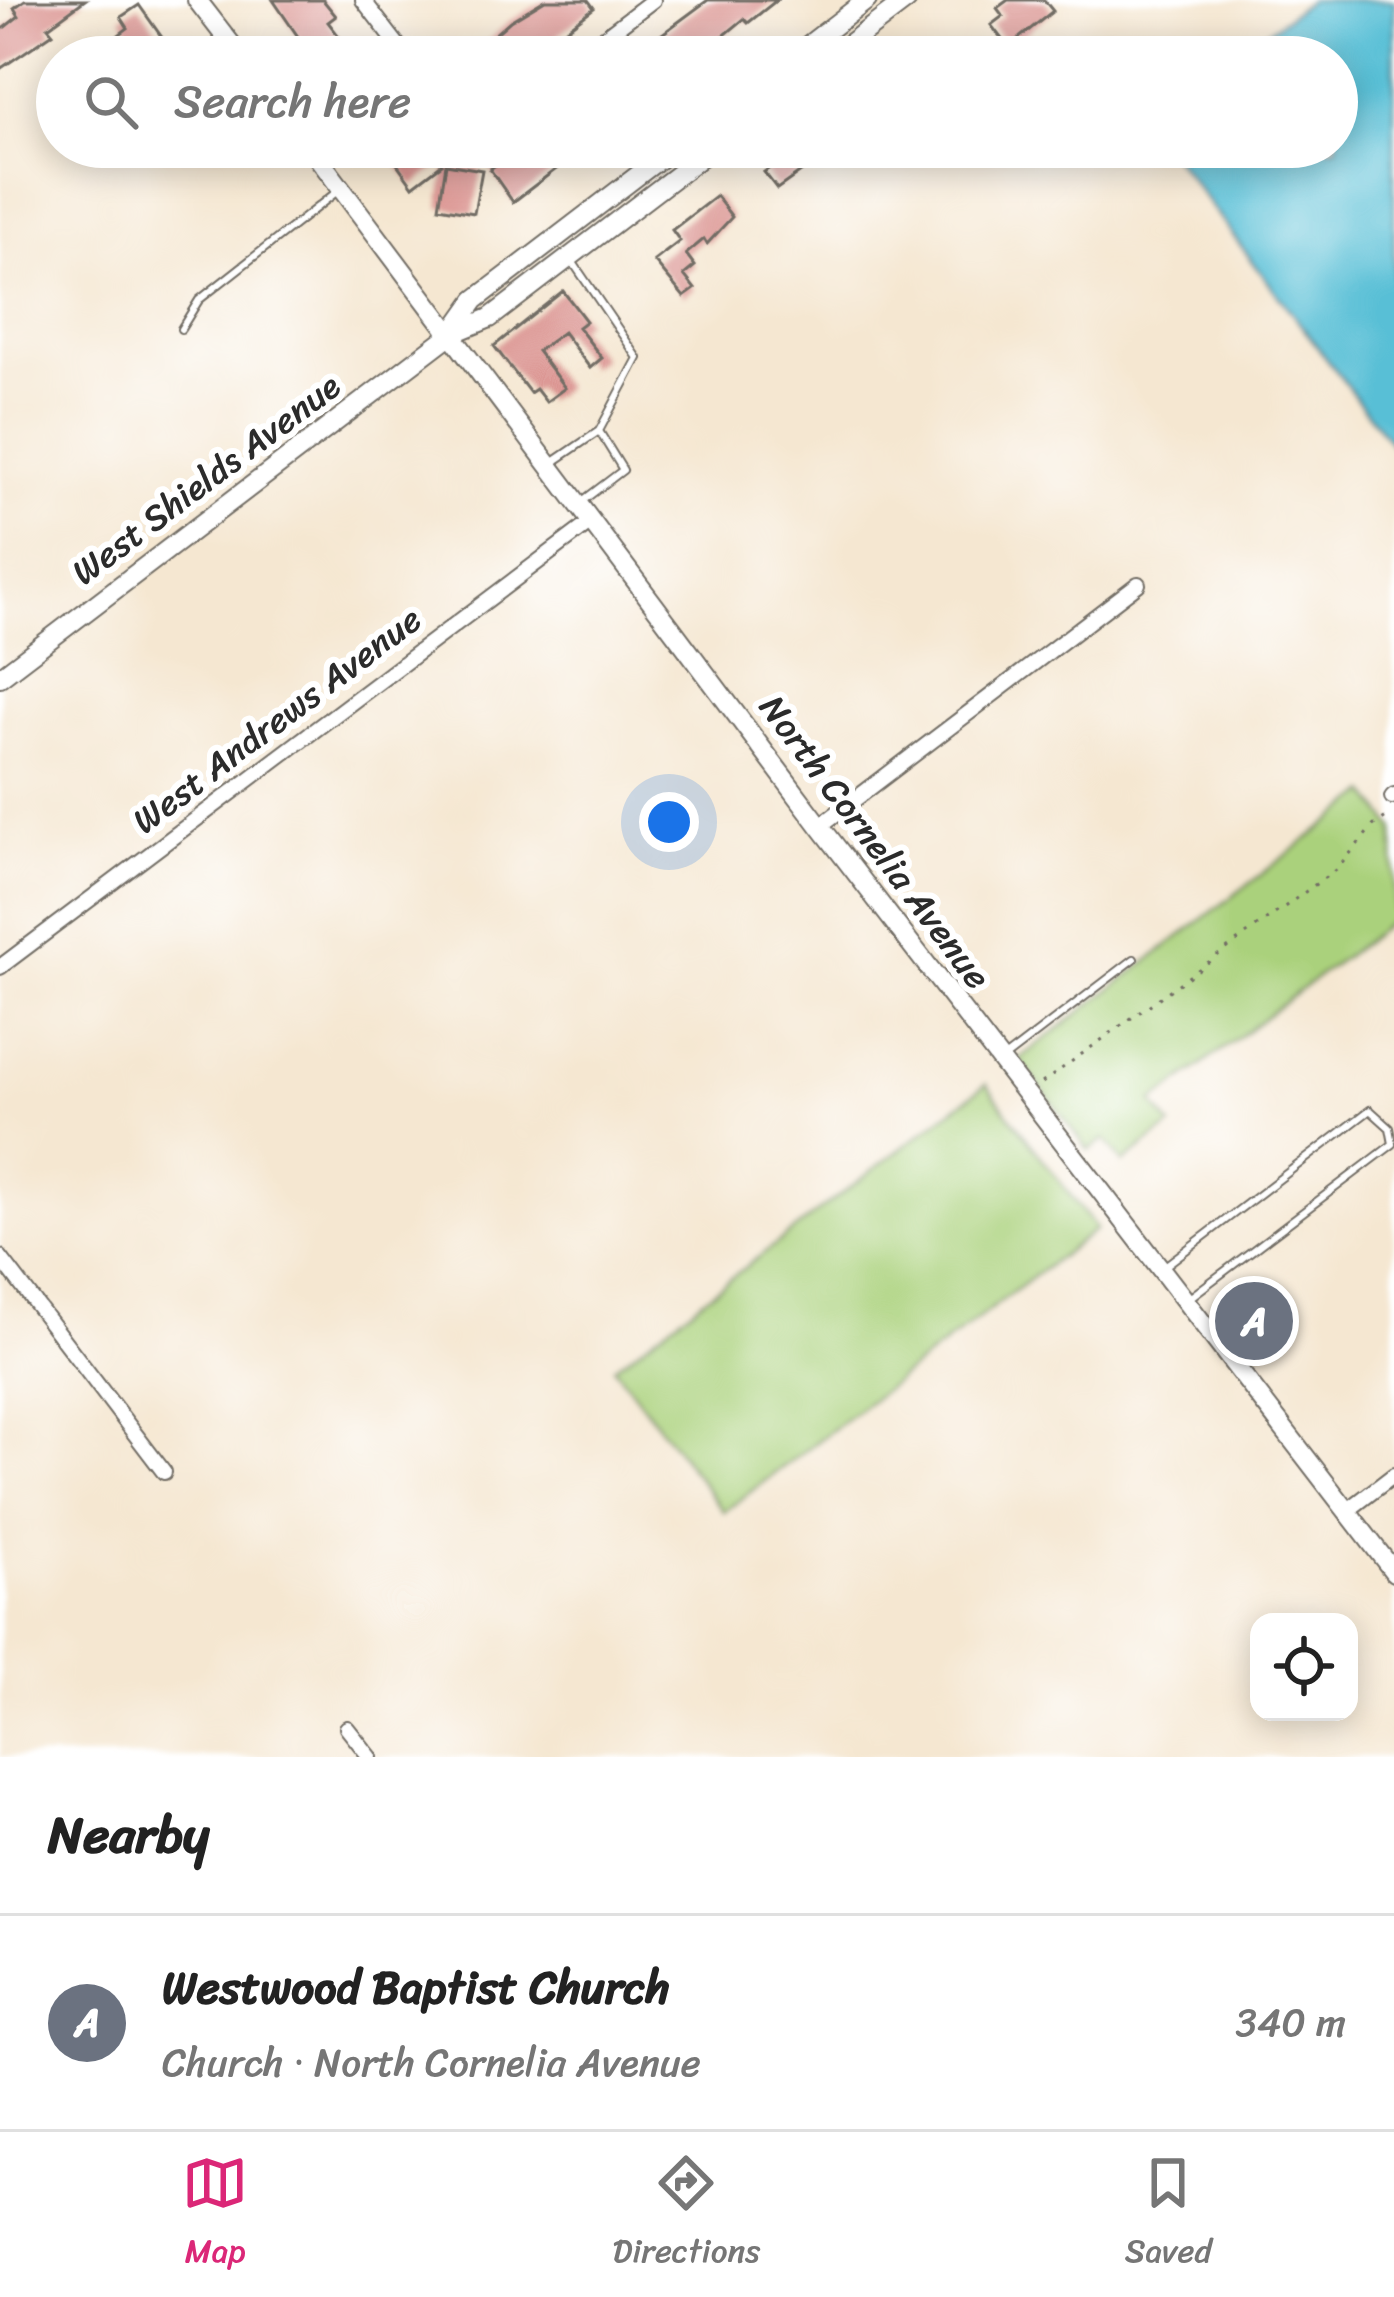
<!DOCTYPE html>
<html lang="en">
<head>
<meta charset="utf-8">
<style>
	:root { --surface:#fff; --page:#f2f2f2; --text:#222; --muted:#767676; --line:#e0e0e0; --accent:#db2777 }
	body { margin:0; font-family:Sriracha,sans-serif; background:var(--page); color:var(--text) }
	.controls { position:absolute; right:36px; bottom:36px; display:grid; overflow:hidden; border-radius:24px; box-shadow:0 6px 30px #0003 }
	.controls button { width:108px; height:108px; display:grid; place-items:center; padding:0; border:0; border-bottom:3px solid var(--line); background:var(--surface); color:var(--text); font:60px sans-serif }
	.you { position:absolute; left:669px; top:822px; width:42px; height:42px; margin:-30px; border:9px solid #fff; border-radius:50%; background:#1a73e8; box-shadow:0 0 0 18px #1a73e833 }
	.badge { display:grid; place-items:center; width:78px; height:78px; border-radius:50%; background:var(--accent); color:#fff; font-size:39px; font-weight:700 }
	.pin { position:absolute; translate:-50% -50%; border:6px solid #fff; box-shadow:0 3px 12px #0006 }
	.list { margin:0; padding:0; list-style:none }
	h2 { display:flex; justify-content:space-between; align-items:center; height:156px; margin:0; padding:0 48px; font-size:51px }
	h2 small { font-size:39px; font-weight:400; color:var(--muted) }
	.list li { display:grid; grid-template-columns:78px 1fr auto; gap:36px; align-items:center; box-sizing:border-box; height:216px; padding:0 48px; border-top:3px solid var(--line) }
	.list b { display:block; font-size:45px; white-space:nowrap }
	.list p { margin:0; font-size:39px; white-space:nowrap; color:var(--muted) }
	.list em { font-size:39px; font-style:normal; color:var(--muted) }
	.icon { flex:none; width:66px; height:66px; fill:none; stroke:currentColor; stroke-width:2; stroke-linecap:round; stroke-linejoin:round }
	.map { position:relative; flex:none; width:1394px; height:1757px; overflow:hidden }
	.search { position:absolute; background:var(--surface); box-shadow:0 6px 30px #0003; left:36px; right:36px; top:36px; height:132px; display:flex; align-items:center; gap:30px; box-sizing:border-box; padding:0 42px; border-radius:66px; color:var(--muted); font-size:45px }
	.sheet { height:372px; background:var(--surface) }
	nav { display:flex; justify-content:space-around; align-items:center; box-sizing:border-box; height:168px; border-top:3px solid var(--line); background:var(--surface); font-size:33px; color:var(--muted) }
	nav a { display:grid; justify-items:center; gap:6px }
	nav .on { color:var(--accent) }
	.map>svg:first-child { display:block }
	.green { fill:#aad17b; stroke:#6a7e53; stroke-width:3 }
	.water { fill:#59bfd6; stroke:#427580; stroke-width:3 }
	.building { fill:#db9592 }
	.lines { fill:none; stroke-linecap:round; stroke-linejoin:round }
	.lane-casing { stroke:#726d65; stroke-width:10 }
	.street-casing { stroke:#726d65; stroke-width:18 }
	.secondary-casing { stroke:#726d65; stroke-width:22 }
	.path { stroke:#726d65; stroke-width:3; stroke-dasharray:3 9; stroke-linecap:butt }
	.lane { stroke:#fff; stroke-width:6 }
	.street { stroke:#fff; stroke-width:14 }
	.secondary { stroke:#fff; stroke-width:18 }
	.labels { text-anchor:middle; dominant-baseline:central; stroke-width:12; stroke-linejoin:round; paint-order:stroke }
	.street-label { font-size:36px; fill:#2b2b2b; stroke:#fff }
</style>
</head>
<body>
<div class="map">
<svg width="1394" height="1757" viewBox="0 0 1394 1757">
	<rect width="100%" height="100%" fill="#fff"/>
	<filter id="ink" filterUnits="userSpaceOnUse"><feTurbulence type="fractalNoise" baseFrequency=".00833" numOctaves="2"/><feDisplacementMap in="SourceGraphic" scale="24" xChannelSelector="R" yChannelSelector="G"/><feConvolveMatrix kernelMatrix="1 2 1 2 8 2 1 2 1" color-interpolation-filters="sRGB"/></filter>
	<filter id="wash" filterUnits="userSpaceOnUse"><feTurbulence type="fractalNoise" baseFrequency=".004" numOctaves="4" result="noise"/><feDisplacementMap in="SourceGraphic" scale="48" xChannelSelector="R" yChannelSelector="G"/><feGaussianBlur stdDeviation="2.7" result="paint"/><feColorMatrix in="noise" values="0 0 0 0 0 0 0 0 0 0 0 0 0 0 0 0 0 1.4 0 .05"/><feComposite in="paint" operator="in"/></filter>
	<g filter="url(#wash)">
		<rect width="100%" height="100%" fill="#f5e7d1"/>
		<!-- green -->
		<path class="green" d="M 1368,793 L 1394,828 L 1394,919 L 1153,1102 L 1171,1126 L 1123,1163 L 1105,1139 L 1089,1151 L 1019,1059 Z
			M 986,1084 L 1096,1229 L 724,1512 L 614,1367 Z"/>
		<!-- water -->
		<path class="water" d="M 1309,0 L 1394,0 L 1394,448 L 1166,147 L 1337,147 L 1337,57 L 1234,57 Z"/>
		<g id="blocks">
			<!-- building -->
			<path class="building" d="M 25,0 L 85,0 L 48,27 L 53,33 L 0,69 L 0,31 L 19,16 L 14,8 Z
				M 273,0 L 323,0 L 336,16 L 328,22 L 355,57 L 312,57 Z
				M 545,0 L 588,0 L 594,8 L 529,57 L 469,57 L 510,21 Z
				M 708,0 L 777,0 L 748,23 L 744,19 L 698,57 L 631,57 Z
				M 1008,0 L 1044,0 L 1053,11 L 1008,47 L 991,25 L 1003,16 L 997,8 Z
				M 139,5 L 163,39 L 146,51 L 138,40 L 125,50 L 116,37 L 128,28 L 121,17 Z
				M 385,147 L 428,147 L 442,164 L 413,186 Z
				M 520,147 L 585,147 L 513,202 L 490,169 Z
				M 799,147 L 836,147 L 777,189 L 764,172 Z
				M 446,164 L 482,170 L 474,213 L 439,207 Z
				M 716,196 L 732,217 L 707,244 L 704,239 L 686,254 L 695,266 L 684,275 L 695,289 L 684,297 L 654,261 L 680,241 L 672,230 Z
				M 563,291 L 586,321 L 578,327 L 602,358 L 590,368 L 563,332 L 537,351 L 565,388 L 546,402 L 536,389 L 530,393 L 494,346 Z"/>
		</g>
	</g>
	<g filter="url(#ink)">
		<use href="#blocks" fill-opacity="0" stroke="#726d65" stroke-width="3"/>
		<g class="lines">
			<!-- lane casing -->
			<g class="lane-casing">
				<path id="lane" d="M 572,261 L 638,358 L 599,431 L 623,470 L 581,502
					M 181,329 L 199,300 L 339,190
					M 552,463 L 599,431
					M 1003,1059 L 1134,959
					M 1165,1266 L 1370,1110 L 1390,1128 L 1393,1144
					M 1188,1299 L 1393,1144"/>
			</g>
			<!-- street casing -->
			<g class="street-casing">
				<path id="street" d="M 363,0 L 407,57
					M 578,57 L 653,0
					M 1392,797 L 1394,795
					M 820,826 L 1138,584
					M 0,967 L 591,522
					M 0,1257 L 164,1472
					M 1347,1511 L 1394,1475
					M 347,1728 L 370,1757"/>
			</g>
			<!-- secondary casing -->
			<g class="secondary-casing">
				<path id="secondary" d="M 197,0 L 241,57
					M 793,57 L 867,0
					M 832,57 L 907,0
					M 310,147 L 820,826 L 1394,1572
					M 451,334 L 475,300 L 675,147
					M 0,677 L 451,334 L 490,318 L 714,147"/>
			</g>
			<!-- path -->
			<path class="path" d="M 1042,1083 L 1338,868 L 1373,826 L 1392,813"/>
			<!-- lane -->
			<use href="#lane" class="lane"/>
			<!-- street -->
			<use href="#street" class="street"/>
			<!-- secondary -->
			<use href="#secondary" class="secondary"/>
		</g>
	</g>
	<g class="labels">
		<!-- street labels -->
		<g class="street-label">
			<text transform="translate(206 479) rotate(-37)">West Shields Avenue</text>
			<text transform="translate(277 720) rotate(-37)">West Andrews Avenue</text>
			<text transform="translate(875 842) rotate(53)">North Cornelia Avenue</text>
		</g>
	</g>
</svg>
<div class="controls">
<button><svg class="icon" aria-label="locate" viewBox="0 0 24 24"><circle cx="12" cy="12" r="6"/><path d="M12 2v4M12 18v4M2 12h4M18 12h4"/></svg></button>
</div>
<div class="you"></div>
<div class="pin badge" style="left:1254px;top:1321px;background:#6b7280">A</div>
<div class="search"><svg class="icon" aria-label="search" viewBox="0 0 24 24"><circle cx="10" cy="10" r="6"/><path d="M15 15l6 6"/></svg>Search here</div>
</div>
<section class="sheet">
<h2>Nearby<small></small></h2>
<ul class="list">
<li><span class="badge" style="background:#6b7280">A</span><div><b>Westwood Baptist Church</b><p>Church · North Cornelia Avenue</p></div><em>340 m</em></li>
</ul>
</section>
<nav>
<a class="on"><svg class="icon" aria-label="map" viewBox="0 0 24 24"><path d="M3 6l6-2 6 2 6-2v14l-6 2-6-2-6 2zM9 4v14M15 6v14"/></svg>Map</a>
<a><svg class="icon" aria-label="directions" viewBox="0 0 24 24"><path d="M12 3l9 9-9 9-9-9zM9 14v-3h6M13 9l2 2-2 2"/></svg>Directions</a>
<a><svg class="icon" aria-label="saved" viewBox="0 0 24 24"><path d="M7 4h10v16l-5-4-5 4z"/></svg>Saved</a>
</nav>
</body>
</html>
